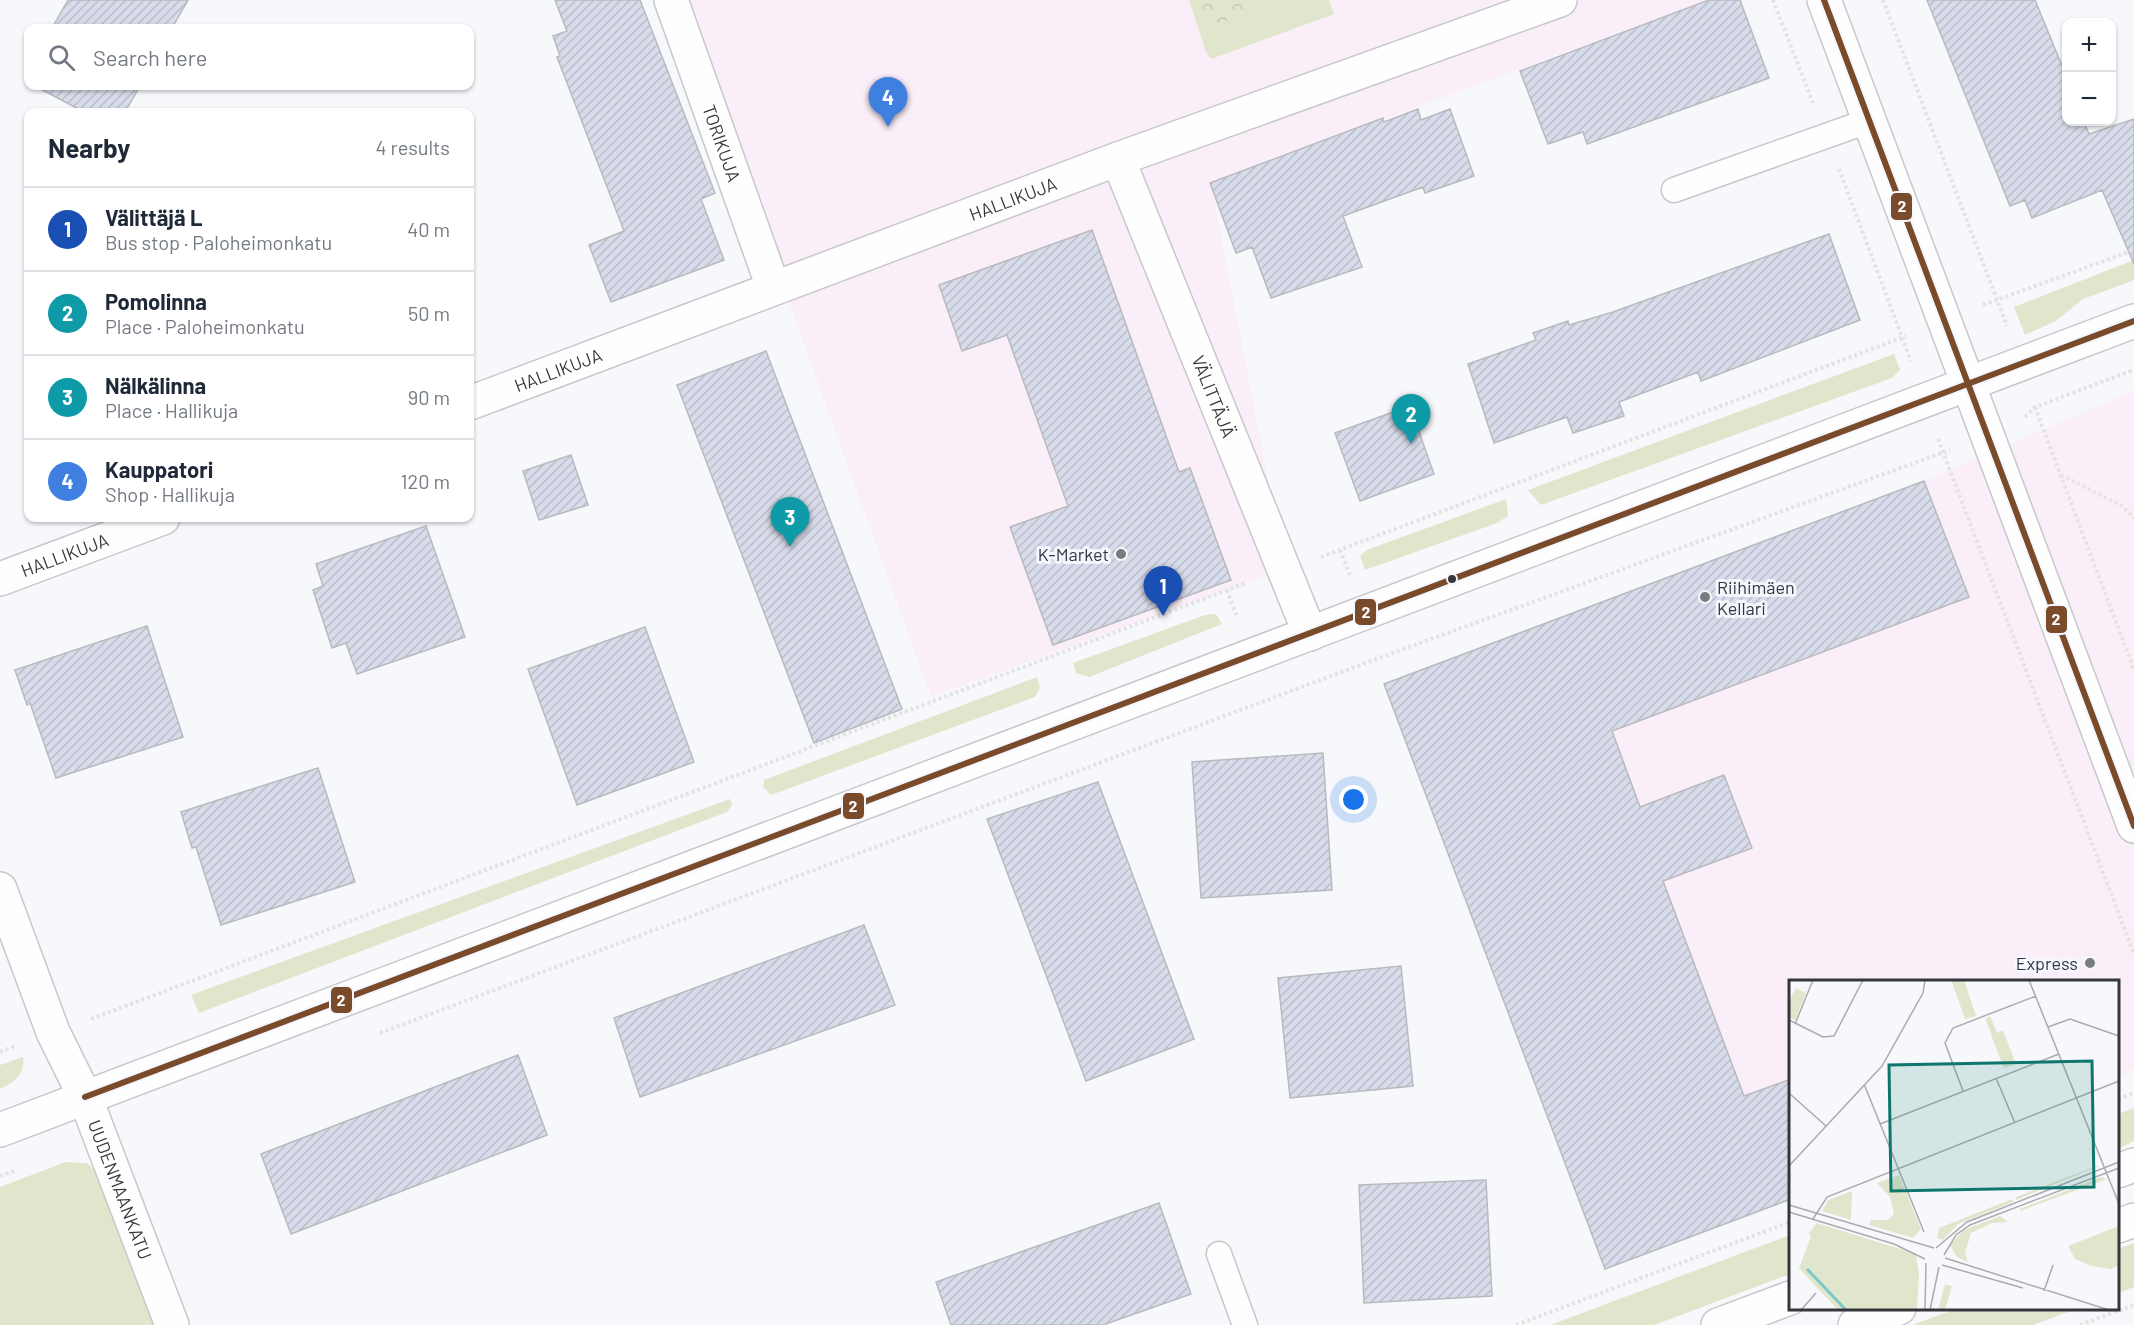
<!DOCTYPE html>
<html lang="en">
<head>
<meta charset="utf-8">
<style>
	:root { --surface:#fff; --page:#f6f6f7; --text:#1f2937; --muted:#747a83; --line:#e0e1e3; --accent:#7a7b7f }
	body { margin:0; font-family:Barlow,sans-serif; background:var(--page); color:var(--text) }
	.controls { position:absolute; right:18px; top:18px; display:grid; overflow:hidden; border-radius:12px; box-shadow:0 2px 4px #0004 }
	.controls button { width:54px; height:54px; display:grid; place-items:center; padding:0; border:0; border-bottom:2px solid var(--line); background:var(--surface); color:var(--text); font:30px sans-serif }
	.you { position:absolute; left:1354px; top:800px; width:21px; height:21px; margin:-15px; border:4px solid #fff; border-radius:50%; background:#1a73e8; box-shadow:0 0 0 9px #1a73e833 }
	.badge { display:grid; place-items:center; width:39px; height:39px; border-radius:50%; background:var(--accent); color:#fff; font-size:20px; font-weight:700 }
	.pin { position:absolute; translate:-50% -50px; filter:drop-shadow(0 2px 3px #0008) }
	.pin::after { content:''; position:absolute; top:32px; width:21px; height:18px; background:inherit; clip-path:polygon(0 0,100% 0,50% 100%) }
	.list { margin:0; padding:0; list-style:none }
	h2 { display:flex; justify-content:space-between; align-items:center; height:78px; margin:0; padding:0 24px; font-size:26px }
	h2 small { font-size:20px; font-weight:400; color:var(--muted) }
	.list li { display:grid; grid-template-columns:39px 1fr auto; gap:18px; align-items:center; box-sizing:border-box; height:84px; padding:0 24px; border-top:2px solid var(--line) }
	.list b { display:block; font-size:22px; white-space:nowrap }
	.list p { margin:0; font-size:20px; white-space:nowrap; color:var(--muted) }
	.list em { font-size:20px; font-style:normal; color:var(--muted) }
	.icon { flex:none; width:33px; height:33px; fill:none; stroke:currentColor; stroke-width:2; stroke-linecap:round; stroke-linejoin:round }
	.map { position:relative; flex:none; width:2134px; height:1325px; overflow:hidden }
	.search { position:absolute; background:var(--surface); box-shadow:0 2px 4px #0004; left:24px; top:24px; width:450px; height:66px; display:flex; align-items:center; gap:15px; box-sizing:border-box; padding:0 21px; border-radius:12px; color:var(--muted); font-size:22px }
	.panel { position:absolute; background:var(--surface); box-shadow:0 2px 4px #0004; left:24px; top:108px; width:450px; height:414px; border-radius:12px }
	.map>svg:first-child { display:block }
	.commercial { fill:#faeef8 }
	.green { fill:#e0e6cc }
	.forest { fill:url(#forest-crowns) }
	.building { fill:url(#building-hatch); stroke:#b9babd; stroke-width:1.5 }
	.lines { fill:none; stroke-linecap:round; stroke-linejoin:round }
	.service-casing { stroke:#c7c8cc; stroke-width:27 }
	.minor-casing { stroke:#c7c8cc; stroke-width:36 }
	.tertiary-casing { stroke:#c7c8cc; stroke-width:36 }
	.path { stroke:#e3e3e4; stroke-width:4; stroke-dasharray:3 3; stroke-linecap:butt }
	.service { stroke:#fefeff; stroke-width:24 }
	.minor { stroke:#fefeff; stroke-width:33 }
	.tertiary { stroke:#fefeff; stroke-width:33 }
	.bus-1-casing { stroke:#f5f7fe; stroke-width:10 }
	.bus-1 { stroke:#7a4b2a; stroke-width:6 }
	.poi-dot { fill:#7a7b7f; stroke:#f5f7fe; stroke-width:2 }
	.bus-dot { fill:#36373c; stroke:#f5f7fe; stroke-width:2 }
	.labels { text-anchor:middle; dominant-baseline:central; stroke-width:6; stroke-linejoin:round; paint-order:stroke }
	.street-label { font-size:18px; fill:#36373c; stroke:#f5f7fe }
	.poi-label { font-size:18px; fill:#36373c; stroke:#f5f7fe; text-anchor:end }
	.inset-river { fill:none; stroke:#7dc8c9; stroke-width:3 }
	.inset-road { fill:none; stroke:#aaabaf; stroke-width:1.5 }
	.view { fill:#0f766e; fill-opacity:0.15; stroke:#0f766e; stroke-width:3 }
	.inset-edge { fill:none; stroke:#36373c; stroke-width:3 }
	.line-badge { stroke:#f5f7fe; stroke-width:2 }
	.badge-label { font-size:16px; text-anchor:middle; font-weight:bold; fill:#fff }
</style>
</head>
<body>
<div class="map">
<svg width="2134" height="1325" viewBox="0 0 2134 1325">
	<defs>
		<pattern id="forest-crowns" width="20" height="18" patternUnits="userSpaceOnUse" patternTransform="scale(1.5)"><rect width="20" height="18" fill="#e0e6cc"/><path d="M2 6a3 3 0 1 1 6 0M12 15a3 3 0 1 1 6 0" fill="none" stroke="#c1c6b0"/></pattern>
		<pattern id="building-hatch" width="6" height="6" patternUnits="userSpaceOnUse" patternTransform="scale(1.5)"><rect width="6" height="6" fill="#d8dcea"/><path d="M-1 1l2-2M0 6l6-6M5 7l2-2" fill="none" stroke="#babdca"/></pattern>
	</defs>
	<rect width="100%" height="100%" fill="#f7f8fc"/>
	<!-- commercial -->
	<path class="commercial" d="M 670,0 L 1707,0 L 1211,183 L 1285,569 L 931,697 L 791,308 Z
		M 2134,390 L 2134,1069 L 2118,1076 L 2118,982 L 1790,982 L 1790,1199 L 1384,684 L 1924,481 Z"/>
	<!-- green -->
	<path class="green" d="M 1189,0 L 1329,0 L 1334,14 L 1211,59 L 1206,52 Z
		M 2134,260 L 2134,280 L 2083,299 L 2056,321 L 2025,335 L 2014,307 Z
		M 1894,354 L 1900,370 L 1892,378 L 1541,505 L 1528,490 Z
		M 1506,499 L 1508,516 L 1497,523 L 1365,570 L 1360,556 L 1367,550 Z
		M 1216,614 L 1222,624 L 1089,677 L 1076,673 L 1073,663 L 1205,615 Z
		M 1037,677 L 1040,688 L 1035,697 L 771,795 L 763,787 L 764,780 Z
		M 730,799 L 732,805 L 727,812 L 199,1013 L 191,995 Z
		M 23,1057 C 26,1073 14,1083 0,1089 L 0,1065 Z
		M 2134,1108 L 2134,1141 L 2118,1149 L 2118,1114 Z
		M 66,1162 L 87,1163 L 97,1172 L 154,1325 L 0,1325 L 0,1187 Z
		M 1790,1235 L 1790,1274 L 1654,1325 L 1550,1325 Z
		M 2134,1243 L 2134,1287 L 2118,1293 L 2118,1249 Z
		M 1956,1309 L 1956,1308 L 2076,1309 L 2033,1325 L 1912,1325 Z"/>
	<!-- forest -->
	<path class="forest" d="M 1189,0 L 1256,0 L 1249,12 L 1220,24 L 1193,12 Z"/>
	<!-- building -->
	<path class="building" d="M 68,0 L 188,0 L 172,28 L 52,28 Z
		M 555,0 L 640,0 L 715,193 L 701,199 L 724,260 L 611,302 L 589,245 L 624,231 L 557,57 L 560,56 L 553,36 L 567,31 Z
		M 1709,0 L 1740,0 L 1769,78 L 1587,144 L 1583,132 L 1548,144 L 1520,71 Z
		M 1927,0 L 2035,0 L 2067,78 L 2067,122 L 2084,122 L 2089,134 L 2134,119 L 2134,264 L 2102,190 L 2032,218 L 2025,200 L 2010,206 Z
		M 35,86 L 140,86 L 125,112 L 84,112 Z
		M 1418,109 L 1421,120 L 1450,109 L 1474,176 L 1425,193 L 1423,187 L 1343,216 L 1362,267 L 1271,298 L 1252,247 L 1236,253 L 1210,183 L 1383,118 L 1384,122 Z
		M 1092,230 L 1179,472 L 1190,468 L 1231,580 L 1053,645 L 1010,527 L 1068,506 L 1007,335 L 962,351 L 939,285 Z
		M 1829,234 L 1860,320 L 1701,381 L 1698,372 L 1619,402 L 1624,416 L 1573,433 L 1567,417 L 1494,443 L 1468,364 L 1536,340 L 1533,333 L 1568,321 L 1569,325 L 1613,312 Z
		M 766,351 L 902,709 L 814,743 L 677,385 Z
		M 1410,406 L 1434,474 L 1360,501 L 1335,433 Z
		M 571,455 L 588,505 L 539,520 L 523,471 Z
		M 1924,481 L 1969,597 L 1612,731 L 1640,807 L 1724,775 L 1752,848 L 1663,881 L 1744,1096 L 1791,1079 L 1791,1199 L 1605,1269 L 1384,684 Z
		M 426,526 L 465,637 L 357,674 L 346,643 L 332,648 L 313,590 L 323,586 L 316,564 Z
		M 147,626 L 183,737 L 56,778 L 30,703 L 27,705 L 15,670 Z
		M 645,627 L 694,762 L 577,805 L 528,669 Z
		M 1323,753 L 1332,890 L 1201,898 L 1192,762 Z
		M 318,768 L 355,882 L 221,925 L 196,847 L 192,848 L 181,812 Z
		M 1098,782 L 1194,1039 L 1086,1081 L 987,819 Z
		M 864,925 L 895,1005 L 640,1097 L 614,1018 Z
		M 1401,966 L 1413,1086 L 1290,1098 L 1278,978 Z
		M 518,1055 L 547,1135 L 291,1234 L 261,1154 Z
		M 1486,1180 L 1492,1296 L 1364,1303 L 1359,1185 Z
		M 1159,1203 L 1191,1294 L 1103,1325 L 951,1325 L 936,1282 Z"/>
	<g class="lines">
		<!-- service casing -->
		<g class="service-casing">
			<path id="service" d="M 1674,190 L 1871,120
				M 1219,1254 L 1245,1325"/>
		</g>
		<!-- minor casing -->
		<g class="minor-casing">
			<g id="minor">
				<path id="s1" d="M 671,0 L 773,287"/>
				<path d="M 1824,0 L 2134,826"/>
				<path id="s2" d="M 1118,159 L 1310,634"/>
				<path id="s3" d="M 470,403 L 1118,159 L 1560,0"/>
				<path id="s4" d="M 0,579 L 163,518"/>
				<path id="s5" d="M 0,889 L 53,1032 L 85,1097 L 172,1325"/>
				<path d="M 0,1130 L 2134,321"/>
			</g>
		</g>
		<!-- tertiary casing -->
		<g class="tertiary-casing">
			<path id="tertiary" d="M 2118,1171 L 2134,1165
				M 2118,1226 L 2134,1220
				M 1718,1325 L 1790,1298
				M 1855,1325 L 1899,1308"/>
		</g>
		<!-- path -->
		<path class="path" d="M 1773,0 L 1813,103
			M 1883,0 L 2007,326
			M 1839,169 L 1911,361
			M 1983,305 L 2134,250
			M 2035,407 L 2134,670
			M 2025,417 L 2035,407 L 2134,370
			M 1938,439 L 2134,954
			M 2061,475 L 2122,506 L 2134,518
			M 1340,550 L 1350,575
			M 1321,557 L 1906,336
			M 1227,590 L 1237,617
			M 91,1019 L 1246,583
			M 380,1033 L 1379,658 L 1950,450
			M 0,1052 L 16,1046
			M 2118,1099 L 2134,1093
			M 0,1176 L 14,1171
			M 1516,1325 L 1790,1222
			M 2080,1325 L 2134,1305"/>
		<!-- service -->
		<use href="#service" class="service"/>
		<!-- minor -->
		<use href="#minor" class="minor"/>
		<!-- tertiary -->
		<use href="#tertiary" class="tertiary"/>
		<!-- bus-1 casing -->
		<g class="bus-1-casing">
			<path id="bus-1" d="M 1824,0 L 2134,826
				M 85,1097 L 2134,321"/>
		</g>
		<!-- bus-1 -->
		<use href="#bus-1" class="bus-1"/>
	</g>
	<!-- markers -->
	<g class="poi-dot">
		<circle cx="1121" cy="554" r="6"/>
		<circle cx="1705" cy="597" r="6"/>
		<circle cx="2090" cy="963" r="6"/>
	</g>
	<circle class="bus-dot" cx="1452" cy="579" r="5"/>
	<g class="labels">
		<!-- street labels -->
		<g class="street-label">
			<text stroke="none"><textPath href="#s1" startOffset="152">TORIKUJA</textPath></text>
			<text stroke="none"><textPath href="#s3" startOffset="580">HALLIKUJA</textPath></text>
			<text stroke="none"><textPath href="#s3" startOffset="94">HALLIKUJA</textPath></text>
			<text stroke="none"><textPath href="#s2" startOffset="256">VÄLITTÄJÄ</textPath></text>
			<text stroke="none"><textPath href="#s4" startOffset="69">HALLIKUJA</textPath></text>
			<text stroke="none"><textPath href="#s5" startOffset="324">UUDENMAANKATU</textPath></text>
		</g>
		<!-- poi labels -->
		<g class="poi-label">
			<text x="1109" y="554">K-Market</text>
			<text x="1717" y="587" text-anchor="start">Riihimäen<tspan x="1717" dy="21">Kellari</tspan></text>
			<text x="2078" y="963">Express</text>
		</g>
	</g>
	<!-- overview -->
	<g transform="translate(1789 980)">
		<rect width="330" height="330" fill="#f7f8fc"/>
		<path d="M 7,8 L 17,13 L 6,40 L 0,38 L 0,21 ZM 214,50 L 227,84 L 215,88 L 202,55 ZM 310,185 L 308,187 L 227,220 L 227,217 ZM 110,195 L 132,249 L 124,258 L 80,245 L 82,240 L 99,240 L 105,234 L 101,217 L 88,203 ZM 312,197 L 318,199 L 231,231 L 231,229 ZM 63,211 L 62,240 L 33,231 L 39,220 ZM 223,219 L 224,222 L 169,244 L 154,260 L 148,258 L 150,248 ZM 211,236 L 219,242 L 203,243 L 182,253 L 176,273 L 179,282 L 168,277 L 161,265 L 175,250 ZM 28,243 L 127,274 L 130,296 L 128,330 L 49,330 L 10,288 L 22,257 L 20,253 ZM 330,246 L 330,285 L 322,289 L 302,286 L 286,279 L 279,266 ZM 156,304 L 163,306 L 156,330 L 149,330 Z" fill="#e0e6cc"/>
		<path d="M 162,0 L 175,0 L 187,36 L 176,39 ZM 201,36 L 220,82 L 216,85 L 196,39 Z" fill="#e0e6cc"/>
		<path class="inset-river" d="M 18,289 L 57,330"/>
		<path class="inset-road" d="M 240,0 L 330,224M 0,40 L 34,57 L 45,56 L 74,0M 6,44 L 24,0M 259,47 L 281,39 L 330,56M 207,98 L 226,143M 75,104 L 135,252M 174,111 L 156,63 L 164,48 L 247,16M 0,113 L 37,146M 91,144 L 270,74M 0,186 L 93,86 L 134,13 L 136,0M 0,225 L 145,268M 0,232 L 105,264 L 136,279M 24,239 L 38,217 L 330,101M 147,268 L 178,242 L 330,182M 155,275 L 167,255 L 181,245 L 330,188M 156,278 L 320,330M 153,285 L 234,308M 255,311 L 264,285M 12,330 L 27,313M 136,330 L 137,283M 141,330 L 150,287"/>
		<path class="view" d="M 303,81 L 305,207 L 102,211 L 100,85 Z"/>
		<rect width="330" height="330" class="inset-edge"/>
	</g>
	<g class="line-badge">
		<rect x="1890" y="192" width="23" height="29" rx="6" fill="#7a4b2a"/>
		<rect x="1354" y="598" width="23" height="28" rx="6" fill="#7a4b2a"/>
		<rect x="2045" y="605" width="23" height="29" rx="6" fill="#7a4b2a"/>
		<rect x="842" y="792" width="23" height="28" rx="6" fill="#7a4b2a"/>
		<rect x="330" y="986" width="23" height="28" rx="6" fill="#7a4b2a"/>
	</g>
	<g class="badge-label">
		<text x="1902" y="212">2</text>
		<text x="1366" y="618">2</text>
		<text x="2056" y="625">2</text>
		<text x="853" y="812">2</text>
		<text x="341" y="1006">2</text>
	</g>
</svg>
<div class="controls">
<button>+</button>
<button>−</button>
</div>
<div class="you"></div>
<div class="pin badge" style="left:1163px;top:616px;background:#1a4fb4">1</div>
<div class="pin badge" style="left:1411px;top:444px;background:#0f9aa8">2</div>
<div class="pin badge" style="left:790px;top:547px;background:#0f9aa8">3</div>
<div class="pin badge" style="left:888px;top:127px;background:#3f7fe0">4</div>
<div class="search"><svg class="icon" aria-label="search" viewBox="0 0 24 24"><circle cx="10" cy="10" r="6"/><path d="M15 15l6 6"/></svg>Search here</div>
<section class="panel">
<h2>Nearby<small>4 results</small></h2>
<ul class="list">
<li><span class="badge" style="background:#1a4fb4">1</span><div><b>Välittäjä L</b><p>Bus stop · Paloheimonkatu</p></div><em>40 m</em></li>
<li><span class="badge" style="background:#0f9aa8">2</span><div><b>Pomolinna</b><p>Place · Paloheimonkatu</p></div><em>50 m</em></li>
<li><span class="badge" style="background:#0f9aa8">3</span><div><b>Nälkälinna</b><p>Place · Hallikuja</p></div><em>90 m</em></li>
<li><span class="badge" style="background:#3f7fe0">4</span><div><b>Kauppatori</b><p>Shop · Hallikuja</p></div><em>120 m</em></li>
</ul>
</section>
</div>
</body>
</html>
